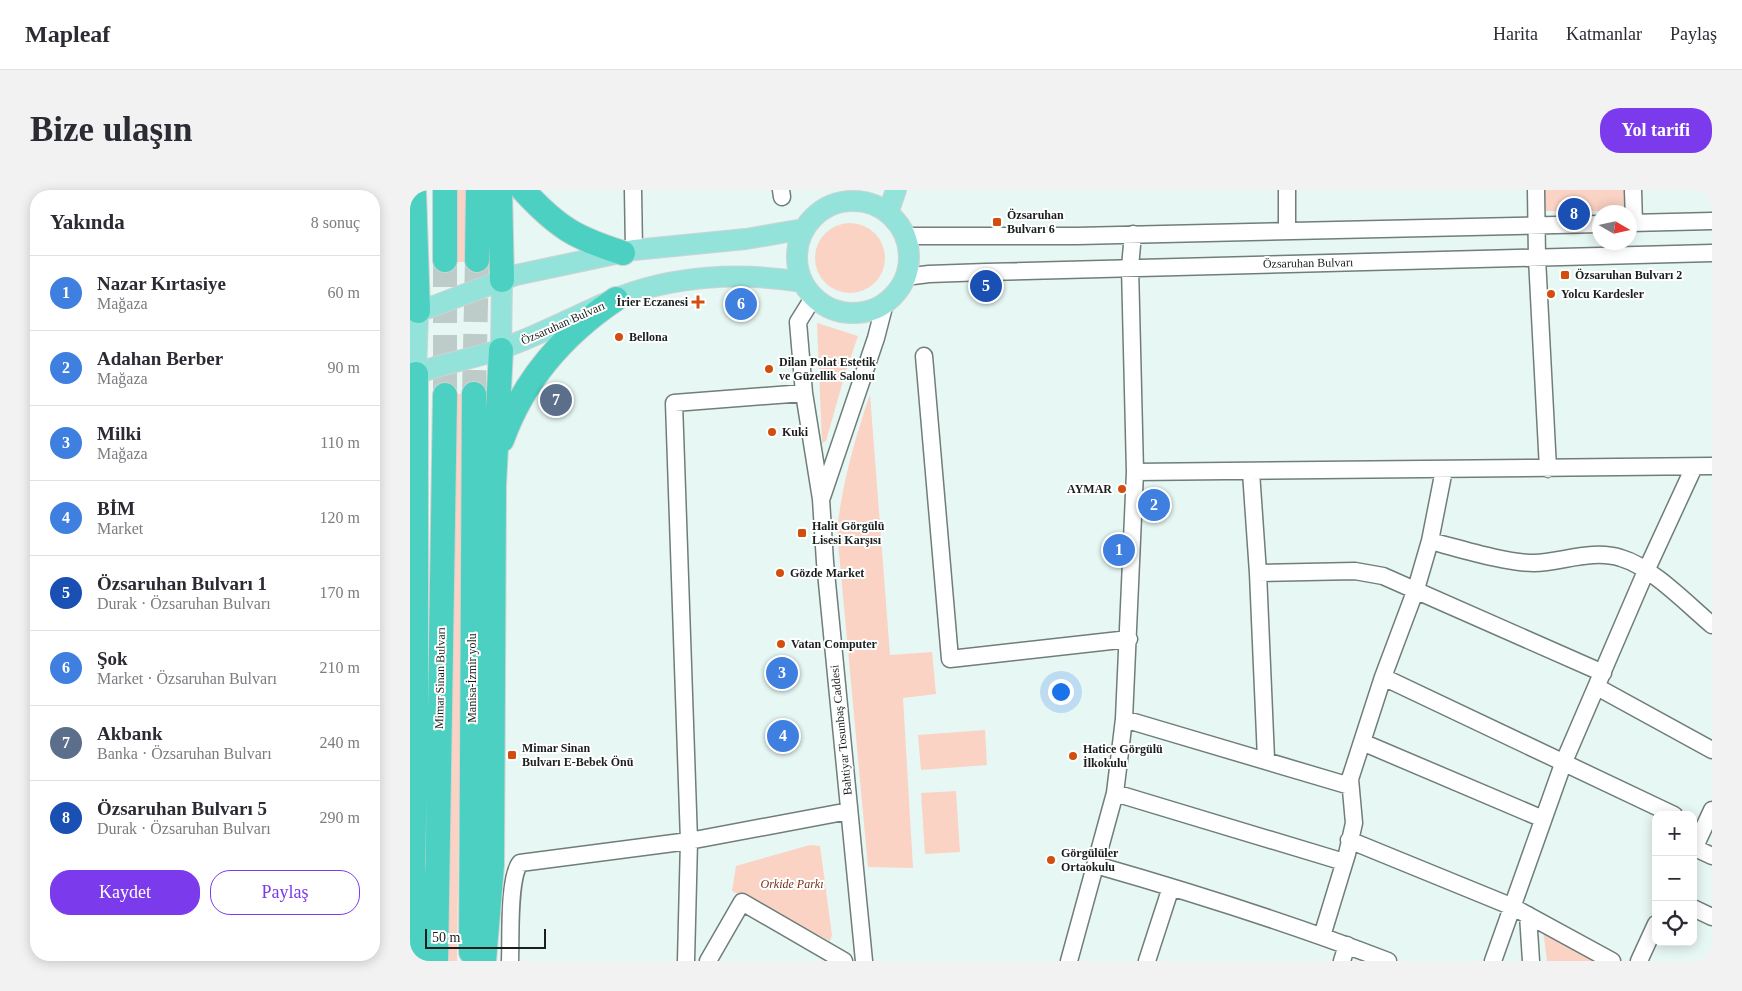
<!DOCTYPE html>
<html lang="tr">
<head>
<meta charset="utf-8">
<style>
	:root { --surface:#fff; --page:#f2f2f3; --text:#2b2b33; --muted:#7c7c81; --line:#e1e1e2; --accent:#7c3aed }
	body { margin:0; font-family:"Times New Roman",serif; background:var(--page); color:var(--text) }
	.controls { position:absolute; right:15px; bottom:15px; display:grid; overflow:hidden; border-radius:10px; box-shadow:0 2px 12px #0003 }
	.controls button { width:45px; height:45px; display:grid; place-items:center; padding:0; border:0; border-bottom:1px solid var(--line); background:var(--surface); color:var(--text); font:25px sans-serif }
	.compass { position:absolute; left:1182px; top:15px; width:45px; height:45px; border-radius:50%; background:var(--surface); box-shadow:0 2px 12px #0003; rotate:99deg }
	.scale { position:absolute; left:15px; bottom:12px; width:121px; box-sizing:border-box; padding-left:5px; border:2px solid #191f1e; border-top:0; font-size:14px; line-height:18px; white-space:nowrap; color:#191f1e; -webkit-text-stroke:4px #fff; paint-order:stroke }
	.you { position:absolute; left:650px; top:501px; width:18px; height:18px; margin:-12px; border:4px solid #fff; border-radius:50%; background:#1a73e8; box-shadow:0 0 0 8px #1a73e833 }
	.badge { display:grid; place-items:center; width:32px; height:32px; border-radius:50%; background:var(--accent); color:#fff; font-size:16px; font-weight:700 }
	.pin { position:absolute; translate:-50% -50%; border:2px solid #fff; box-shadow:0 1px 5px #0006 }
	.list { margin:0; padding:0; list-style:none }
	h2 { display:flex; justify-content:space-between; align-items:center; height:65px; margin:0; padding:0 20px; font-size:21px }
	h2 small { font-size:16px; font-weight:400; color:var(--muted) }
	.list li { display:grid; grid-template-columns:32px 1fr auto; gap:15px; align-items:center; box-sizing:border-box; height:75px; padding:0 20px; border-top:1px solid var(--line) }
	.list b { display:block; font-size:19px; white-space:nowrap }
	.list p { margin:0; font-size:16px; white-space:nowrap; color:var(--muted) }
	.list em { font-size:16px; font-style:normal; color:var(--muted) }
	.actions { display:flex; gap:10px; padding:15px 20px }
	.actions a { flex:1; padding:11px 0; border:1px solid var(--accent); border-radius:20px; text-align:center; font-size:18px; color:var(--accent) }
	.actions .main { background:var(--accent); color:#fff }
	.icon { flex:none; width:28px; height:28px; fill:none; stroke:currentColor; stroke-width:2; stroke-linecap:round; stroke-linejoin:round }
	.map { position:relative; flex:none; width:1302px; height:771px; overflow:hidden; border-radius:20px }
	header { display:flex; align-items:center; gap:30px; box-sizing:border-box; height:70px; padding:0 25px; background:var(--surface); border-bottom:1px solid var(--line) }
	header strong { font-size:24px }
	nav { display:flex; gap:28px; margin-inline-start:auto; font-size:18px }
	.intro { display:flex; align-items:center; justify-content:space-between; box-sizing:border-box; height:120px; padding:0 30px }
	h1 { margin:0; font-size:35px }
	.button { padding:12px 22px; border-radius:20px; background:var(--accent); color:#fff; font-size:18px; font-weight:700 }
	main { display:flex; gap:30px; padding:0 30px }
	aside { flex:1; background:var(--surface); border-radius:20px; box-shadow:0 2px 12px #0003 }
	.map>svg:first-child { display:block }
	.green { fill:#fbd3c5 }
	.lines { fill:none; stroke-linecap:round; stroke-linejoin:round }
	.highway-tunnel { stroke:#beccc9; stroke-width:24; stroke-dasharray:24 12; stroke-linecap:butt }
	.minor-casing { stroke:#6f7d7b; stroke-width:19 }
	.major-casing { stroke:#d1d2d2; stroke-width:22 }
	.highway-casing { stroke:#d1d2d2; stroke-width:26 }
	.minor { stroke:#fff; stroke-width:16 }
	.major { stroke:#94e3da; stroke-width:20 }
	.highway { stroke:#4cd0c1; stroke-width:24 }
	.poi-dot { fill:#d34d0e; stroke:#fff; stroke-width:2 }
	.labels { text-anchor:middle; dominant-baseline:central; stroke-width:4; stroke-linejoin:round; paint-order:stroke }
	.poi-label { font-size:12px; font-weight:bold; fill:#191f1e; stroke:#fff; text-anchor:start }
	.street-label { font-size:12px; fill:#191f1e; stroke:#fff }
	.park-label { font-size:12px; font-style:italic; fill:#763218; stroke:#fff }
</style>
</head>
<body>
<header>
<strong>Mapleaf</strong>
<nav><a>Harita</a><a>Katmanlar</a><a>Paylaş</a></nav>
</header>
<div class="intro"><h1>Bize ulaşın</h1><a class="button">Yol tarifi</a></div>
<main>
<aside>
<h2>Yakında<small>8 sonuç</small></h2>
<ul class="list">
<li><span class="badge" style="background:#3f7fe0">1</span><div><b>Nazar Kırtasiye</b><p>Mağaza</p></div><em>60 m</em></li>
<li><span class="badge" style="background:#3f7fe0">2</span><div><b>Adahan Berber</b><p>Mağaza</p></div><em>90 m</em></li>
<li><span class="badge" style="background:#3f7fe0">3</span><div><b>Milki</b><p>Mağaza</p></div><em>110 m</em></li>
<li><span class="badge" style="background:#3f7fe0">4</span><div><b>BİM</b><p>Market</p></div><em>120 m</em></li>
<li><span class="badge" style="background:#1a4fb4">5</span><div><b>Özsaruhan Bulvarı 1</b><p>Durak · Özsaruhan Bulvarı</p></div><em>170 m</em></li>
<li><span class="badge" style="background:#3f7fe0">6</span><div><b>Şok</b><p>Market · Özsaruhan Bulvarı</p></div><em>210 m</em></li>
<li><span class="badge" style="background:#5c6f8a">7</span><div><b>Akbank</b><p>Banka · Özsaruhan Bulvarı</p></div><em>240 m</em></li>
<li><span class="badge" style="background:#1a4fb4">8</span><div><b>Özsaruhan Bulvarı 5</b><p>Durak · Özsaruhan Bulvarı</p></div><em>290 m</em></li>
</ul>
<div class="actions"><a class="main">Kaydet</a><a>Paylaş</a></div>
</aside>
<div class="map">
<svg width="1302" height="771" viewBox="0 0 1302 771">
	<rect width="100%" height="100%" fill="#e7f7f4"/>
	<!-- green -->
	<path class="green" d="M 47,0 L 57,0 L 56,72 L 47,72 Z
		M 1132,0 L 1217,0 L 1219,21 L 1133,21 Z
		M405 68a35 35 0 1 1 70 0a35 35 0 1 1-70 0Z
		M 407,133 L 448,146 L 435,184 L 416,251 L 412,253 Z
		M 43,204 L 54,204 L 47,771 L 37,771 Z
		M 460,204 L 480,465 L 522,462 L 526,504 L 493,508 L 503,678 L 458,677 L 427,341 C 432,293 445,249 460,204 Z
		M 575,540 L 577,575 L 511,580 L 508,545 Z
		M 546,601 L 550,662 L 515,664 L 511,603 Z
		M 400,655 L 410,656 L 422,745 L 420,751 L 322,701 L 326,676 Z
		M 1133,740 L 1190,771 L 1137,771 Z"/>
	<g class="lines">
		<!-- highway-tunnel -->
		<path class="highway-tunnel" d="M 64,204 L 67,70
			M 35,205 L 35,70"/>
		<!-- minor casing -->
		<g class="minor-casing">
			<path id="minor" d="M 223,0 L 224,60
				M 371,0 L 372,7
				M 1126,0 L 1127,68 L 1138,279
				M 1223,0 L 1224,33
				M 1220,33 L 1302,31
				M 877,41 L 877,0
				M 495,46 L 667,46 L 1190,34
				M 495,87 L 519,84 L 576,82 L 1302,63
				M 403,108 L 388,132 L 394,203 L 411,309 L 415,372 L 454,771
				M 514,166 L 540,469 L 719,449
				M 725,282 L 1302,276
				M 841,282 L 848,383 L 856,569
				M 412,307 L 466,148 L 475,113
				M 1020,351 C 1048,358 1095,373 1124,373 C 1152,372 1183,359 1211,368 C 1242,377 1277,414 1302,435
				M 848,383 L 945,381 L 973,386 L 1193,483
				M 973,487 L 1264,625
				M 1187,497 L 1302,560
				M 714,529 L 940,596
				M 952,552 L 1133,629
				M 705,603 L 934,672
				M 939,650 L 1103,717 L 1202,771
				M 1285,658 L 1302,666
				M 1283,661 L 1302,620
				M 686,675 C 784,703 882,734 978,771
				M 1283,718 L 1302,727
				M 1118,725 L 1121,771
				M 912,746 L 937,664 L 944,633 L 940,589 L 973,487 L 1006,399 L 1020,351 L 1034,280
				M 100,771 C 101,749 98,689 110,673 L 279,651 L 439,621
				M 276,771 L 279,651 L 264,213 L 394,203
				M 298,771 L 332,712 L 434,771
				M 659,771 L 705,603 L 714,529 L 725,282 L 720,77 L 723,44
				M 737,771 L 761,697
				M 932,771 L 937,755
				M 1083,771 L 1153,574 L 1236,381 L 1284,277
				M 1229,771 L 1246,734"/>
		</g>
		<!-- major casing -->
		<g class="major-casing">
			<path id="major" d="M387 67a56 56 0 1 1 112 0a56 56 0 1 1-112 0Z
				M 478,23 L 486,0
				M 0,125 L 106,85 L 224,60 L 336,49 L 394,39
				M 91,160 L 92,90
				M 6,184 L 8,121
				M 0,187 C 28,173 61,170 91,159 C 130,145 167,125 205,109 C 263,85 331,82 392,92"/>
		</g>
		<!-- highway casing -->
		<g class="highway-casing">
			<path id="highway" d="M 4,0 L 8,121
				M 90,0 L 92,90
				M 113,0 C 147,37 165,48 213,63
				M 35,70 L 35,0
				M 67,70 L 68,0
				M 6,184 L 6,550 L 3,672 L 6,771
				M 92,250 C 113,191 154,144 206,109
				M 61,762 L 64,204
				M 26,771 L 35,205
				M 74,771 L 82,675 L 84,296 L 91,160"/>
		</g>
		<!-- minor -->
		<use href="#minor" class="minor"/>
		<!-- major -->
		<use href="#major" class="major"/>
		<!-- highway -->
		<use href="#highway" class="highway"/>
	</g>
	<!-- markers -->
	<g class="poi-dot">
		<rect x="582" y="27" width="10" height="10" rx="2.5"/>
		<rect x="1150" y="80" width="10" height="10" rx="2.5"/>
		<circle cx="1141" cy="104" r="5"/>
		<path d="M285.5 104.5h5v5h5v5h-5v5h-5v-5h-5v-5h5z"/>
		<circle cx="209" cy="147" r="5"/>
		<circle cx="359" cy="179" r="5"/>
		<circle cx="362" cy="242" r="5"/>
		<circle cx="712" cy="299" r="5"/>
		<rect x="387" y="338" width="10" height="10" rx="2.5"/>
		<circle cx="370" cy="383" r="5"/>
		<circle cx="371" cy="454" r="5"/>
		<rect x="97" y="560" width="10" height="10" rx="2.5"/>
		<circle cx="663" cy="566" r="5"/>
		<circle cx="641" cy="670" r="5"/>
	</g>
	<g class="labels">
		<!-- poi labels -->
		<g class="poi-label">
			<text x="597" y="25">Özsaruhan<tspan x="597" dy="14">Bulvarı 6</tspan></text>
			<text x="1165" y="85">Özsaruhan Bulvarı 2</text>
			<text x="1151" y="104">Yolcu Kardesler</text>
			<text x="278" y="112" text-anchor="end">İrier Eczanesi</text>
			<text x="219" y="147">Bellona</text>
			<text x="369" y="172">Dilan Polat Estetik<tspan x="369" dy="14">ve Güzellik Salonu</tspan></text>
			<text x="372" y="242">Kuki</text>
			<text x="702" y="299" text-anchor="end">AYMAR</text>
			<text x="402" y="336">Halit Görgülü<tspan x="402" dy="14">Lisesi Karşısı</tspan></text>
			<text x="380" y="383">Gözde Market</text>
			<text x="381" y="454">Vatan Computer</text>
			<text x="112" y="558">Mimar Sinan<tspan x="112" dy="14">Bulvarı E-Bebek Önü</tspan></text>
			<text x="673" y="559">Hatice Görgülü<tspan x="673" dy="14">İlkokulu</tspan></text>
			<text x="651" y="663">Görgülüler<tspan x="651" dy="14">Ortaokulu</tspan></text>
		</g>
		<!-- street labels -->
		<g class="street-label">
			<text transform="translate(898 73) rotate(-1)">Özsaruhan Bulvarı</text>
			<text transform="translate(153 133) rotate(-24)">Özsaruhan Bulvarı</text>
			<text transform="translate(30 488) rotate(-89)">Mimar Sinan Bulvarı</text>
			<text transform="translate(62 488) rotate(-90)">Manisa-İzmir yolu</text>
			<text transform="translate(431 540) rotate(-96)">Bahtiyar Tosunbaş Caddesi</text>
		</g>
		<!-- park labels -->
		<g class="park-label">
			<text x="382" y="694">Orkide Parkı</text>
		</g>
	</g>
</svg>
<div class="controls">
<button>+</button>
<button>−</button>
<button><svg class="icon" aria-label="locate" viewBox="0 0 24 24"><circle cx="12" cy="12" r="6"/><path d="M12 2v4M12 18v4M2 12h4M18 12h4"/></svg></button>
</div>
<svg class="compass" viewBox="-18 -18 36 36"><path d="M0-13l5 13h-10z" fill="#e53935"/><path d="M0 13l5-13h-10z" fill="#7c7c81"/></svg>
<div class="scale">50 m</div>
<div class="you"></div>
<div class="pin badge" style="left:709px;top:360px;background:#3f7fe0">1</div>
<div class="pin badge" style="left:744px;top:315px;background:#3f7fe0">2</div>
<div class="pin badge" style="left:372px;top:483px;background:#3f7fe0">3</div>
<div class="pin badge" style="left:373px;top:546px;background:#3f7fe0">4</div>
<div class="pin badge" style="left:576px;top:96px;background:#1a4fb4">5</div>
<div class="pin badge" style="left:331px;top:114px;background:#3f7fe0">6</div>
<div class="pin badge" style="left:146px;top:210px;background:#5c6f8a">7</div>
<div class="pin badge" style="left:1164px;top:24px;background:#1a4fb4">8</div>
</div>
</main>
</body>
</html>
